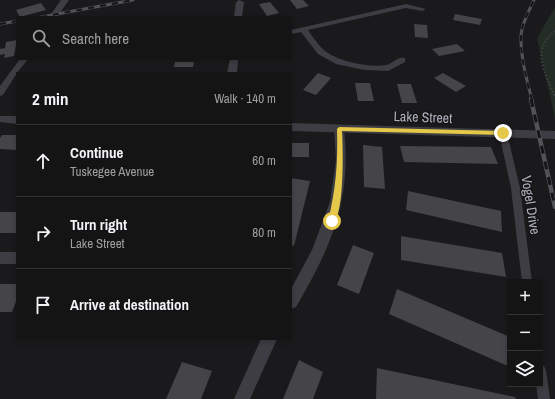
<!DOCTYPE html>
<html lang="en">
<head>
<meta charset="utf-8">
<style>
	:root { --surface:#141415; --page:#212122; --text:#f1f3f6; --muted:#9d9ea0; --line:#333334 }
	body { margin:0; font-family:"Archivo Narrow",sans-serif; background:var(--page); color:var(--text) }
	.controls { position:absolute; right:12px; bottom:12px; display:grid; overflow:hidden; border-radius:0px; box-shadow:0 2px 6px #0003 }
	.controls button { width:36px; height:36px; display:grid; place-items:center; padding:0; border:0; border-bottom:1px solid var(--line); background:var(--surface); color:var(--text); font:20px sans-serif }
	.stop { position:absolute; width:12px; height:12px; margin:-9px; border:3px solid #e5c749; border-radius:50%; background:#fff }
	.stop.end { background:#e5c749; border-color:#fff; box-shadow:0 1px 4px #0008 }
	.list { margin:0; padding:0; list-style:none }
	h2 { display:flex; justify-content:space-between; align-items:center; height:52px; margin:0; padding:0 16px; font-size:17px }
	h2 small { font-size:13px; font-weight:400; color:var(--muted) }
	.list li { display:grid; grid-template-columns:26px 1fr auto; gap:12px; align-items:center; box-sizing:border-box; height:72px; padding:0 16px; border-top:1px solid var(--line) }
	.list b { display:block; font-size:15px; white-space:nowrap }
	.list p { margin:0; font-size:13px; white-space:nowrap; color:var(--muted) }
	.list em { font-size:13px; font-style:normal; color:var(--muted) }
	.icon { flex:none; width:22px; height:22px; fill:none; stroke:currentColor; stroke-width:2; stroke-linecap:round; stroke-linejoin:round }
	.map { position:relative; flex:none; width:555px; height:399px; overflow:hidden }
	.search { position:absolute; background:var(--surface); box-shadow:0 2px 6px #0003; left:16px; top:16px; width:276px; height:44px; display:flex; align-items:center; gap:10px; box-sizing:border-box; padding:0 14px; border-radius:0px; color:var(--muted); font-size:15px }
	.panel { position:absolute; background:var(--surface); box-shadow:0 2px 6px #0003; left:16px; top:72px; width:276px; height:268px; border-radius:0px }
	.map>svg:first-child { display:block }
	.green { fill:#242c26 }
	.building { fill:#444449 }
	.lines { fill:none; stroke-linecap:round; stroke-linejoin:round }
	.path { stroke:#414248; stroke-width:2; stroke-dasharray:1.5 2; stroke-linecap:butt }
	.service { fill:#3d3d43; fill-rule:evenodd }
	.minor { fill:#3d3d43; fill-rule:evenodd }
	.tertiary { fill:#3d3d43; fill-rule:evenodd }
	.rail-far1-casing { stroke:#525359; stroke-width:3 }
	.rail-casing { stroke:#525359; stroke-width:4.5 }
	.rail-far1 { stroke:#151517; stroke-width:2; stroke-dasharray:6; stroke-linecap:butt }
	.rail { stroke:#151517; stroke-width:3; stroke-dasharray:8; stroke-linecap:butt }
	.route { fill:#e5c749 }
	.labels { text-anchor:middle; dominant-baseline:central; stroke-width:3; stroke-linejoin:round; paint-order:stroke }
	.street-label { font-size:14px; fill:#adafba; stroke:#151517 }
</style>
</head>
<body>
<div class="map">
<svg width="555" height="399" viewBox="0 0 555 399">
	<rect width="100%" height="100%" fill="#1a1a1c"/>
	<!-- green -->
	<path class="green" d="M 555,7 L 555,118 L 537,38 Z"/>
	<!-- building -->
	<path class="building" d="M 290,0 L 303,0 L 309,6 L 297,9 Z
		M 270,2 L 279,13 L 267,16 L 259,4 Z
		M 41,3 L 46,10 L 20,17 L 16,10 Z
		M 455,14 L 482,19 L 480,25 L 453,20 Z
		M 414,24 L 427,25 L 428,38 L 415,37 Z
		M 17,40 L 14,56 L 4,58 L 5,54 L 0,55 L 0,49 L 5,48 L 6,42 Z
		M 457,44 L 465,51 L 439,56 L 432,49 Z
		M 175,62 L 194,62 L 193,67 L 174,67 Z
		M 318,73 L 331,78 L 316,95 L 303,90 Z
		M 443,73 L 466,86 L 456,92 L 434,78 Z
		M 355,83 L 370,83 L 374,101 L 358,101 Z
		M 397,84 L 411,84 L 417,103 L 402,103 Z
		M 2,135 L 17,135 L 17,150 L 0,149 L 0,138 Z
		M 291,143 L 309,143 L 309,157 L 291,157 Z
		M 363,145 L 382,147 L 385,189 L 364,187 Z
		M 400,146 L 491,147 L 498,164 L 404,162 Z
		M 291,178 L 310,181 L 294,246 L 291,245 Z
		M 408,191 L 501,211 L 502,232 L 406,210 Z
		M 0,212 L 17,212 L 17,233 L 0,233 Z
		M 401,236 L 502,253 L 506,277 L 401,260 Z
		M 353,245 L 374,253 L 359,294 L 337,285 Z
		M 0,284 L 17,284 L 17,299 L 12,312 L 0,312 Z
		M 397,289 L 510,337 L 510,367 L 389,314 Z
		M 299,360 L 323,372 L 313,399 L 283,399 Z
		M 182,362 L 212,371 L 201,399 L 166,399 Z
		M 377,368 L 515,397 L 516,399 L 376,399 Z"/>
	<g class="lines">
		<!-- path -->
		<path class="path" d="M 555,31 C 530,51 545,72 555,97"/>
		<!-- service -->
		<path class="service" d="M 503,130 L 507,133 L 520,188 L 532,282 L 522,282 L 511,188 L 499,133 Z
			M 540,364 L 544,366 L 546,370 L 550,399 L 538,399 L 536,384 L 540,384 Z"/>
		<!-- minor -->
		<path class="minor" d="M 239,0 L 244,2 L 242,17 L 234,17 L 236,2 Z
			M 406,4 L 426,9 L 422,11 L 406,8 L 308,30 C 313,37 318,45 324,50 C 336,61 369,68 386,65 C 393,64 397,56 405,58 L 405,62 L 388,71 L 364,70 L 336,64 L 318,54 L 301,32 L 291,34 L 291,30 Z
			M 230,59 L 238,59 L 237,73 L 227,73 Z
			M 339,125 L 344,129 C 352,200 331,247 296,307 L 291,309 L 291,289 L 312,250 L 330,202 L 336,160 L 334,129 Z
			M 0,252 L 17,252 L 17,264 L 0,264 Z
			M 261,339 L 277,339 L 250,399 L 234,399 Z"/>
		<!-- tertiary -->
		<path class="tertiary" d="M 61,0 L 69,0 L 57,17 L 49,17 Z
			M 20,59 L 28,59 L 17,73 L 3,95 L 0,96 L 0,86 Z
			M 0,116 L 17,116 L 17,124 L 0,122 Z
			M 291,123 L 555,131 L 555,139 L 291,131 Z"/>
		<!-- rail-far1 casing -->
		<g class="rail-far1-casing">
			<path id="rail-far1" d="M 41,17 L 133,0
				M 0,24 L 17,21
				M 532,100 C 527,80 520,57 521,35 C 522,23 529,11 534,0"/>
		</g>
		<!-- rail casing -->
		<g class="rail-casing">
			<path id="rail" d="M 531,99 L 555,207"/>
		</g>
		<!-- rail-far1 -->
		<use href="#rail-far1" class="rail-far1"/>
		<!-- rail -->
		<use href="#rail" class="rail"/>
	</g>
	<!-- route -->
	<path class="route" d="M 339,127 L 503,131 L 505,133 L 503,135 L 342,131 C 343,146 345,218 332,224 L 328,221 C 336,189 338,162 337,129 Z"/>
	<g class="labels">
		<!-- street labels -->
		<g class="street-label">
			<text transform="translate(423 117) rotate(2)">Lake Street</text>
			<text transform="translate(531 205) rotate(81)">Vogel Drive</text>
		</g>
	</g>
</svg>
<div class="controls">
<button>+</button>
<button>−</button>
<button><svg class="icon" aria-label="layers" viewBox="0 0 24 24"><path d="M12 4l9 5-9 5-9-5zM3 14l9 5 9-5"/></svg></button>
</div>
<div class="stop" style="left:332px;top:221px"></div>
<div class="stop end" style="left:503px;top:133px"></div>
<div class="search"><svg class="icon" aria-label="search" viewBox="0 0 24 24"><circle cx="10" cy="10" r="6"/><path d="M15 15l6 6"/></svg>Search here</div>
<section class="panel">
<h2>2 min<small>Walk · 140 m</small></h2>
<ul class="list">
<li><svg class="icon" aria-label="ahead" viewBox="0 0 24 24"><path d="M12 20V5M6 11l6-6 6 6"/></svg><div><b>Continue</b><p>Tuskegee Avenue</p></div><em>60 m</em></li>
<li><svg class="icon" aria-label="right" viewBox="0 0 24 24"><path d="M7 20v-9h11M14 6l5 5-5 5"/></svg><div><b>Turn right</b><p>Lake Street</p></div><em>80 m</em></li>
<li><svg class="icon" aria-label="arrive" viewBox="0 0 24 24"><path d="M6 21V4h12l-3 4 3 4H6"/></svg><div><b>Arrive at destination</b></div></li>
</ul>
</section>
</div>
</body>
</html>
